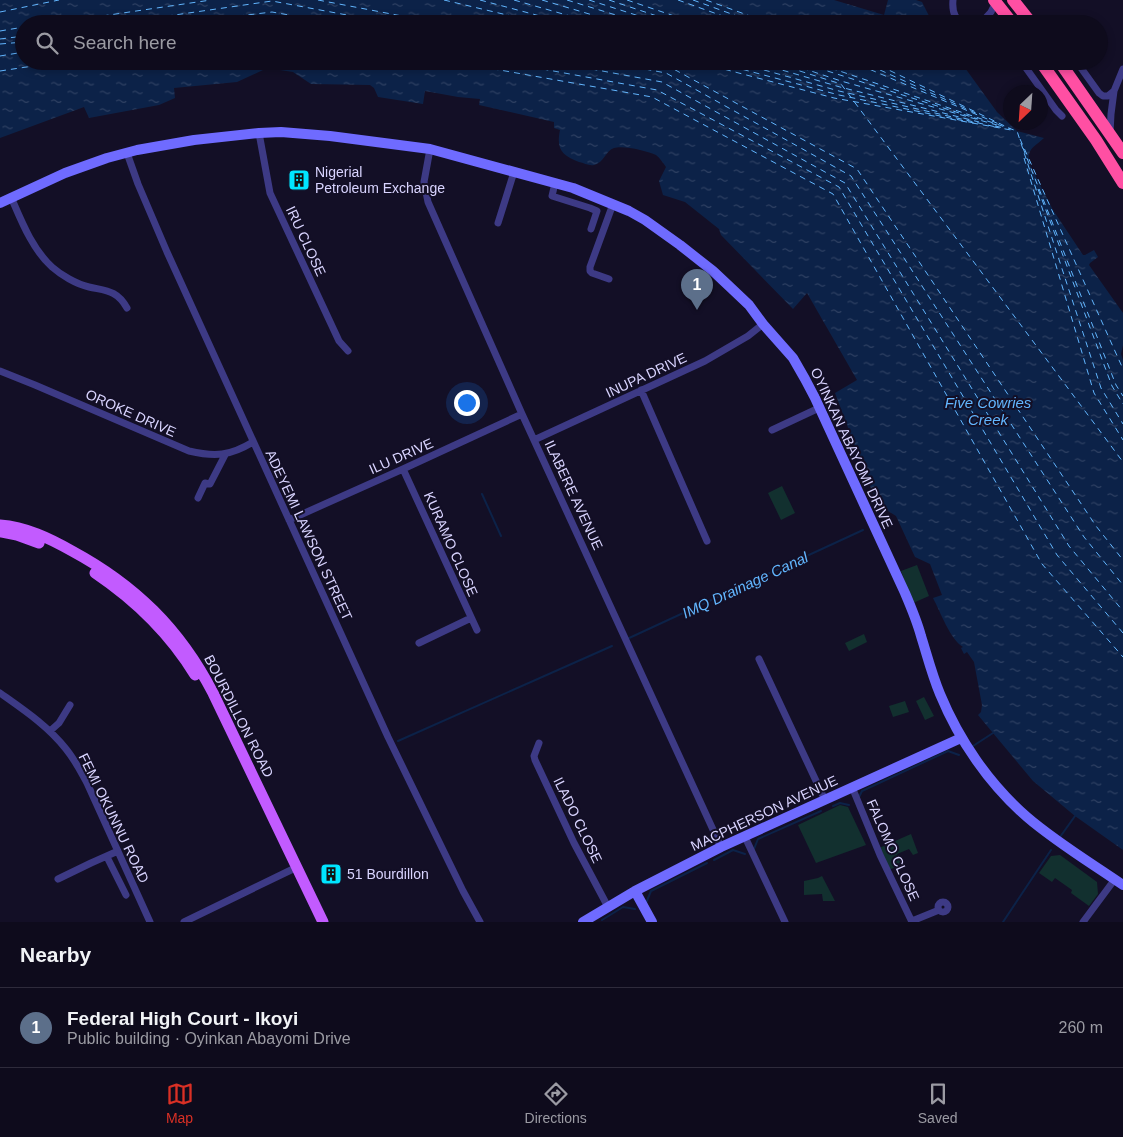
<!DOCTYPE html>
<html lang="en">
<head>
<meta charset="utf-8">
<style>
	:root { --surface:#0e0b1c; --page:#171425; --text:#f1f3f6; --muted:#9b9ba3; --line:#2e2b3b; --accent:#d93025 }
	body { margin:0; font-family:Helvetica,sans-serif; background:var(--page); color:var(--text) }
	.compass { position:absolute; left:1003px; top:85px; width:45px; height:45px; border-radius:50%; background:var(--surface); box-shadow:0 2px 8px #0003; rotate:205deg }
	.you { position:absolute; left:466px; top:402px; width:18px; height:18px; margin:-12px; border:4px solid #fff; border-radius:50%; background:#1a73e8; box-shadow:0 0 0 8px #1a73e833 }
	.badge { display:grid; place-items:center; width:32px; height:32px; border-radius:50%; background:var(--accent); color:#fff; font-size:16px; font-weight:700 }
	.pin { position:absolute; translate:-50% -41px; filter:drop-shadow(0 1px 2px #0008) }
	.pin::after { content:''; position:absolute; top:26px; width:18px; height:15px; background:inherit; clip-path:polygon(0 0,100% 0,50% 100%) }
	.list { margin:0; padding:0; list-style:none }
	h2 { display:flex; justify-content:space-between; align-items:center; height:65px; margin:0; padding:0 20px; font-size:21px }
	h2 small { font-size:16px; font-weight:400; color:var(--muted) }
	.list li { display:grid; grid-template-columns:32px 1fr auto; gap:15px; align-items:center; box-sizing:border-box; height:80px; padding:0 20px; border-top:1px solid var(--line) }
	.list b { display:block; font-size:19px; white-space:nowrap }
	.list p { margin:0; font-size:16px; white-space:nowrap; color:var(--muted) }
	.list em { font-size:16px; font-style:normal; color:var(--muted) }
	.icon { flex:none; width:28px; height:28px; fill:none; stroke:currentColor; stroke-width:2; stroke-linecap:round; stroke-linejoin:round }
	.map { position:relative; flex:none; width:1123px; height:922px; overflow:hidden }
	.search { position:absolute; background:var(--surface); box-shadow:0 2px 8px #0003; left:15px; right:15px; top:15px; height:55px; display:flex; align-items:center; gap:12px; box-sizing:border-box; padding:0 18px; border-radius:28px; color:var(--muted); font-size:19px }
	.sheet { height:145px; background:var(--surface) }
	nav { display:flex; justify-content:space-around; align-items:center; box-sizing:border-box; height:70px; border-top:1px solid var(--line); background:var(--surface); font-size:14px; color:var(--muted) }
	nav a { display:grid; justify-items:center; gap:2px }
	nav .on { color:var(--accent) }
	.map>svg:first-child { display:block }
	.grass { fill:#12302f }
	.water { fill:url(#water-ripples) }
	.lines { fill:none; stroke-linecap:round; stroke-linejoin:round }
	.stream { stroke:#0c2248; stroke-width:2 }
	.ferry { stroke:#62b6ff; stroke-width:1; stroke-dasharray:6 5; stroke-linecap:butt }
	.street { stroke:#3d3a85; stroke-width:7 }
	.secondary { stroke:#6f6bff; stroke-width:10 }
	.primary { stroke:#c25bff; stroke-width:11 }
	.highway { stroke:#ff4fa3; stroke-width:12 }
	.labels { text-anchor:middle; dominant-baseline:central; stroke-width:4; stroke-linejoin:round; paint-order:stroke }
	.poi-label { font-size:14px; fill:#d9d4ff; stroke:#130f26; text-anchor:start }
	.street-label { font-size:14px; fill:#d9d4ff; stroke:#130f26 }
	.water-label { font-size:15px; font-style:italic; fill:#62b6ff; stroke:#130f26 }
</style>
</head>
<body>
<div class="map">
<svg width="1123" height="922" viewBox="0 0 1123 922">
	<defs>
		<pattern id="water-ripples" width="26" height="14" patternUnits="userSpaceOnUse" patternTransform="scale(1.25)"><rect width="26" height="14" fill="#0c2248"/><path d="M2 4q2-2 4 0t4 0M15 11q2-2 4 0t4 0" fill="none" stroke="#2f4163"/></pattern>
	</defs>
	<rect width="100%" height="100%" fill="#130f26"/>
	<!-- grass -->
	<path class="grass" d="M 782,486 L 795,513 L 781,520 L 768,493 Z
		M 917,565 L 929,596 L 913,603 L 901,571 Z
		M 864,634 L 867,642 L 849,651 L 845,643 Z
		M 924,697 L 934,716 L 925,720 L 916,701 Z
		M 905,701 L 909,712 L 893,717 L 889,706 Z
		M 840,805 L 848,807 L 866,845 L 816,863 L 798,825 Z
		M 911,834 L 918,853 L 913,855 L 909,849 L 897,854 L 902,864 L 889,870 L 879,848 Z
		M 1060,855 L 1097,882 L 1098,894 L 1089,906 L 1071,893 L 1072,890 L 1055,878 L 1052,882 L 1039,873 L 1051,856 Z
		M 822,876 L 835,901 L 823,901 L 822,894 L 804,895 L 804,881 L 818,878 Z"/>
	<!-- water -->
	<path class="water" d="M 0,0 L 834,0 L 884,15 L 888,0 L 916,0 L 922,2 L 933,24 L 24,24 L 24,61 L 960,61 L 997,112 L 1017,131 L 1044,138 C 1033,148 1026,149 1030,165 L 1053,210 L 1083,255 L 1085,255 L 1094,250 L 1098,257 L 1090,263 L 1089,265 L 1123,313 L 1123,345 L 1121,354 L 1123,360 L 1123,850 L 1075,816 L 1033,781 L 978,715 L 981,712 L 982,705 L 974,662 L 967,652 L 964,654 L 961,648 L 963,647 C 950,639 941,613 933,598 L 942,595 L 930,564 L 915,557 L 896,516 L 880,506 L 871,489 L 867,471 L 858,454 L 835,393 L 857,380 L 807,293 L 793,309 L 721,235 L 719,229 L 685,202 L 663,195 L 659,181 L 666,167 C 663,163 660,158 656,155 C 648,151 623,145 614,148 C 606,150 604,163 594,165 C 589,166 584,163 579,162 C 562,155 556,150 560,130 L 554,128 L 554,122 L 479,105 L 480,99 L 458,97 L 425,91 L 423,104 L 378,97 L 374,88 L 370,85 L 311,84 L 293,72 L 280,70 L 263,70 L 237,82 L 174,88 L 175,98 L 159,105 L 89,118 L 84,107 L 0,138 Z"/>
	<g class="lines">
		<!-- stream -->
		<path class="stream" d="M 482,494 L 501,536
			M 627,639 L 863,530
			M 398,741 L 612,646
			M 973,746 L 993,733
			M 859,797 L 862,791 L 948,751 L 959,755
			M 833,806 L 840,803 L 849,805
			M 1060,837 L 1075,816
			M 754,849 L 758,839 L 821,811
			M 714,860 L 733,850 L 745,854
			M 646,903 L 651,891 L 707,863
			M 602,920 L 623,907 L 635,909
			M 1003,922 L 1051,850"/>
		<!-- ferry -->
		<path class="ferry" d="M 318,0 L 444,24
			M 444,0 L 545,24
			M 480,0 L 570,24
			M 514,0 L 598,24
			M 542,0 L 623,24
			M 567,0 L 645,24
			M 589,0 L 664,24
			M 609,0 L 681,24
			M 627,0 L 698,24
			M 678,0 L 745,24
			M 693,0 L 759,24
			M 706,0 L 772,24
			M 0,12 L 59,0
			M 48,24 L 211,0
			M 112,24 L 272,1 L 395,24
			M 172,24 L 272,12 L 340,24
			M 241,24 L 273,20 L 295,24
			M 0,31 L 24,27
			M 0,39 L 24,36
			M 0,44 L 24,42
			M 0,56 L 24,52
			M 449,61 L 652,97 L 833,194 L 1042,564 L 1123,657
			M 499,61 L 657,90 L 839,187 L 1057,555 L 1123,633
			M 548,61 L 662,82 L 845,183 L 1069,546 L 1123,611
			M 602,61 L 666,73 L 851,176 L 1084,537 L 1123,585
			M 643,61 L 668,66 L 857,169 L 1096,526 L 1123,560
			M 693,61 L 834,98 L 1011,130
			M 711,61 L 839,95 L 974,123
			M 732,61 L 839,91 L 996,127
			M 751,61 L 840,87 L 979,122
			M 768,61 L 841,84 L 1123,462
			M 781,61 L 841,81 L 997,125
			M 796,61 L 978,119
			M 810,61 L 1017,131 L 1101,388 L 1123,424
			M 850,61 L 999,124
			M 860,61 L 980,115
			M 870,61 L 1011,129
			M 0,71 L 66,61
			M 995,126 L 1004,128
			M 1020,139 L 1123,369
			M 1023,148 L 1116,385 L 1123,396
			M 1024,158 L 1094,393 L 1123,440
			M 1038,189 L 1112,386 L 1123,404"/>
		<!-- street -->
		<path class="street" d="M 953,0 C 952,10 954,19 963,24
			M 980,24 L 991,12 L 996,2
			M 1021,61 L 1056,110 L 1062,116
			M 1076,61 L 1099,93 L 1103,96 L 1108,96 L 1114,91 L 1123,69
			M 259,133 L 270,193 L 339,341 L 348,351
			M 1110,133 L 1111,114 L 1114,91
			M 430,149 L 424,182 L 428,202 L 522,414 L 721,847
			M 127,153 L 138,184 L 167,252 L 388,737 L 463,891 L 480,922
			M 555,183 L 552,196 L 590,208 L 597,211 L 591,229
			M 11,197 C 21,220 32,249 52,267 C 61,275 76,284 89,287 C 106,291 117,290 127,308
			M 498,223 L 514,172
			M 609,279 L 592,273 L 590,271 L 590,267 L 613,204
			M 0,371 L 35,385 L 189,451 C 215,457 230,456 253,442
			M 641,390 L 707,541
			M 772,430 L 819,408
			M 534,440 L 705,361 L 748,336 L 763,324
			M 403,469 L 477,630
			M 198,498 L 205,483 L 210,484 L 225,455
			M 289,520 L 403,469 L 522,414
			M 419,643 L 471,618
			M 759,659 L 825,800
			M 0,693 C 24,710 48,726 66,749 C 75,760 81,772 87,783 L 150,922
			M 50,731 L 59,723 L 70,705
			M 539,743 L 534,756 L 535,760 L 574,843 L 608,907
			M 852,787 L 880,855 L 912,922
			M 745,837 L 785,922
			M 107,857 L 126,895
			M 58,879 L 91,863 L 118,851
			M938 907a5 5 0 1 1 10 0a5 5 0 1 1-10 0Z
			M 912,921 L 939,910
			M 184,922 L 291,870
			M 1083,922 L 1115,879"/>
		<!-- secondary -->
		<path class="secondary" d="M 0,203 L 65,173 L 107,158 L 137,150 L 194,140 L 259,133 L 281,132 L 330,136 L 430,149 L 573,188 L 629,211 L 645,220 L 680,245 L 713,271 L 730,287 L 749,305 L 763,324 L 793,358 L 805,379 L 815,398 L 905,593 C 911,607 917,621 921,636 C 927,655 932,675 940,694 C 959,740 989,784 1027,817 C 1056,842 1091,863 1123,885
			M 635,891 L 652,922
			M 583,922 L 635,891 L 721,847 L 961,738"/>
		<!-- primary -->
		<path class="primary" d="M 0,525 C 26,527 49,538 72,551 C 135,585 180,629 213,693 L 323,922
			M 2,532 L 17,535 L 39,543
			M 95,573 C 135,600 170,634 195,675"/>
		<!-- highway -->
		<path class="highway" d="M 994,0 L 1013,24
			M 1013,0 L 1032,24
			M 1040,61 L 1096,140 L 1123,183
			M 1059,61 L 1123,153"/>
	</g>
	<!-- icons -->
	<defs>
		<g id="building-square" transform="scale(1.125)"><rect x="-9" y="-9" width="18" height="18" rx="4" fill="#00e5ff" stroke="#130f26"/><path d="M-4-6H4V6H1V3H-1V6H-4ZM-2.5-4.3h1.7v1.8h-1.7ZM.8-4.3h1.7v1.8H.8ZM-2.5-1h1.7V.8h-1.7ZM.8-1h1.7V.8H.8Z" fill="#111"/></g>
	</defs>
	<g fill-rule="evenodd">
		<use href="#building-square" x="299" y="180"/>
		<use href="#building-square" x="331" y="874"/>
	</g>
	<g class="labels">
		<!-- poi labels -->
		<g class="poi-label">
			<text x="315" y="172">Nigerial<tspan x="315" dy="16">Petroleum Exchange</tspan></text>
			<text x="347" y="874">51 Bourdillon</text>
		</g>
		<!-- street labels -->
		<g class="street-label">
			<text transform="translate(306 241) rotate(65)">IRU CLOSE</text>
			<text transform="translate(646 375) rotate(-25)">INUPA DRIVE</text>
			<text transform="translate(131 413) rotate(24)">OROKE DRIVE</text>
			<text transform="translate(852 448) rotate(65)">OYINKAN ABAYOMI DRIVE</text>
			<text transform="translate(401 456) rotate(-24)">ILU DRIVE</text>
			<text transform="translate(574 495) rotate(65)">ILABERE AVENUE</text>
			<text transform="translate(309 535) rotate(65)">ADEYEMI LAWSON STREET</text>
			<text transform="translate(451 544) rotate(66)">KURAMO CLOSE</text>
			<text transform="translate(239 716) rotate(63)">BOURDILLON ROAD</text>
			<text transform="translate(764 813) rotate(-25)">MACPHERSON AVENUE</text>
			<text transform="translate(114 818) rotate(64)">FEMI OKUNNU ROAD</text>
			<text transform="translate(578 820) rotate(64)">ILADO CLOSE</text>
			<text transform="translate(893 850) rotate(66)">FALOMO CLOSE</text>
		</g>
		<!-- water labels -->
		<g class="water-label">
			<text x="988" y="402">Five Cowries<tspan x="988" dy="17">Creek</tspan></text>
			<text transform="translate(745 585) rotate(-25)">IMQ Drainage Canal</text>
		</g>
	</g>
</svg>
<svg class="compass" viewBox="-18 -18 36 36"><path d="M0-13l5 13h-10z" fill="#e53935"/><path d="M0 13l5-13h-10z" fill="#9b9ba3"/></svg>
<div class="you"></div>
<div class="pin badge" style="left:697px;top:310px;background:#5c6f8a">1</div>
<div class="search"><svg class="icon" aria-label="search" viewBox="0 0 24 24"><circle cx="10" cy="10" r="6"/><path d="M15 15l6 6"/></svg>Search here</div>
</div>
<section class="sheet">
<h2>Nearby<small></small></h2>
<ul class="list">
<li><span class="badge" style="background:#5c6f8a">1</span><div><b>Federal High Court - Ikoyi</b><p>Public building · Oyinkan Abayomi Drive</p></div><em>260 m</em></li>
</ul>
</section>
<nav>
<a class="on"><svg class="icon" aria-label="map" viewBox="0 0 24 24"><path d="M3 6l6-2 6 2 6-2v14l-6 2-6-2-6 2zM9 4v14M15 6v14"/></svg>Map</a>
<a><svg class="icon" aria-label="directions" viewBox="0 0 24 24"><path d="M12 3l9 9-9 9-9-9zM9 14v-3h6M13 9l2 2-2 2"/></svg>Directions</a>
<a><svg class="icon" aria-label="saved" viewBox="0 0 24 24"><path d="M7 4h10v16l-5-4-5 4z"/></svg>Saved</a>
</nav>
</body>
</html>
